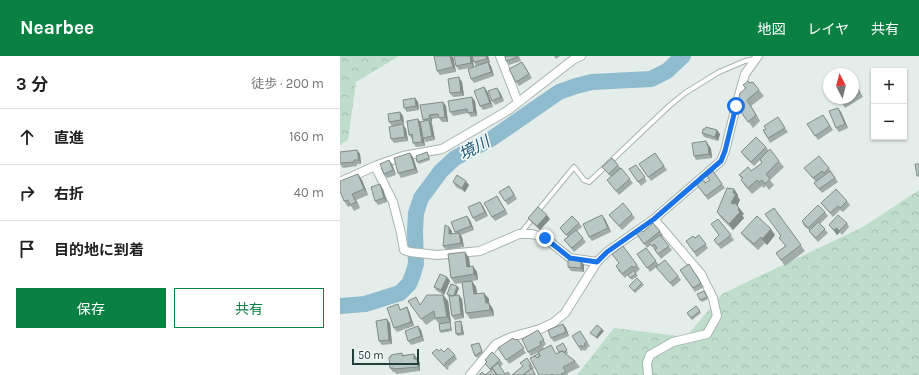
<!DOCTYPE html>
<html lang="ja">
<head>
<meta charset="utf-8">
<style>
	:root { --surface:#fff; --page:#f6f6f6; --text:#222; --muted:#767676; --line:#e0e0e0; --accent:#0b8043 }
	body { margin:0; font-family:Karla,"Noto Sans JP",sans-serif; background:var(--page); color:var(--text) }
	.controls { position:absolute; right:12px; top:12px; display:grid; overflow:hidden; border-radius:0px; box-shadow:0 1px 3px #0004 }
	.controls button { width:36px; height:36px; display:grid; place-items:center; padding:0; border:0; border-bottom:1px solid var(--line); background:var(--surface); color:var(--text); font:20px sans-serif }
	.compass { position:absolute; left:483px; top:12px; width:36px; height:36px; border-radius:50%; background:var(--surface); box-shadow:0 1px 3px #0004; rotate:353deg }
	.scale { position:absolute; left:12px; bottom:10px; width:67px; box-sizing:border-box; padding-left:4px; border:2px solid #243e3b; border-top:0; font-size:11px; line-height:14px; white-space:nowrap; color:#243e3b; -webkit-text-stroke:3px #f4f9f8; paint-order:stroke }
	.stop { position:absolute; width:12px; height:12px; margin:-9px; border:3px solid #1a73e8; border-radius:50%; background:#fff }
	.stop.end { background:#1a73e8; border-color:#fff; box-shadow:0 1px 4px #0008 }
	.list { margin:0; padding:0; list-style:none }
	h2 { display:flex; justify-content:space-between; align-items:center; height:52px; margin:0; padding:0 16px; font-size:17px }
	h2 small { font-size:13px; font-weight:400; color:var(--muted) }
	.list li { display:grid; grid-template-columns:26px 1fr auto; gap:12px; align-items:center; box-sizing:border-box; height:56px; padding:0 16px; border-top:1px solid var(--line) }
	.list b { display:block; font-size:15px; white-space:nowrap }
	.list em { font-size:13px; font-style:normal; color:var(--muted) }
	.actions { display:flex; gap:8px; padding:12px 16px }
	.actions a { flex:1; padding:9px 0; border:1px solid var(--accent); border-radius:0px; text-align:center; font-size:14px; color:var(--accent) }
	.actions .main { background:var(--accent); color:#fff }
	.icon { flex:none; width:22px; height:22px; fill:none; stroke:currentColor; stroke-width:2; stroke-linecap:round; stroke-linejoin:round }
	.map { position:relative; flex:none; width:579px; height:319px; overflow:hidden }
	header { display:flex; align-items:center; gap:24px; box-sizing:border-box; height:56px; padding:0 20px; background:var(--accent); color:#fff }
	header strong { font-size:19px }
	nav { display:flex; gap:22px; margin-inline-start:auto; font-size:14px }
	main { display:flex }
	aside { flex:1; background:var(--surface) }
	.map>svg:first-child { display:block }
	.forest { fill:url(#forest-crowns) }
	.lines { fill:none; stroke-linecap:round; stroke-linejoin:round }
	.river { stroke:#8fbbcf; stroke-width:16 }
	.lane-casing { stroke:#a7b5b2; stroke-width:6 }
	.street-casing { stroke:#a7b5b2; stroke-width:10 }
	.lane { stroke:#fff; stroke-width:4 }
	.street { stroke:#fff; stroke-width:8 }
	.wall { fill:#9faca9 }
	.shaded-wall { fill:#828c89 }
	.building { fill:#b9c8c4; stroke:#828c89 }
	.route { stroke:#1a73e8; stroke-width:5 }
	.labels { text-anchor:middle; dominant-baseline:central; stroke-width:3.5; stroke-linejoin:round; paint-order:stroke }
	.water-label { font-size:16px; font-style:italic; fill:#205b77; stroke:#f4f9f8 }
</style>
</head>
<body>
<header>
<strong>Nearbee</strong>
<nav><a>地図</a><a>レイヤ</a><a>共有</a></nav>
</header>
<main>
<aside>
<h2>3 分<small>徒歩 · 200 m</small></h2>
<ul class="list">
<li><svg class="icon" aria-label="ahead" viewBox="0 0 24 24"><path d="M12 20V5M6 11l6-6 6 6"/></svg><div><b>直進</b></div><em>160 m</em></li>
<li><svg class="icon" aria-label="right" viewBox="0 0 24 24"><path d="M7 20v-9h11M14 6l5 5-5 5"/></svg><div><b>右折</b></div><em>40 m</em></li>
<li><svg class="icon" aria-label="arrive" viewBox="0 0 24 24"><path d="M6 21V4h12l-3 4 3 4H6"/></svg><div><b>目的地に到着</b></div></li>
</ul>
<div class="actions"><a class="main">保存</a><a>共有</a></div>
</aside>
<div class="map">
<svg width="579" height="319" viewBox="0 0 579 319">
	<defs>
		<pattern id="forest-crowns" width="20" height="18" patternUnits="userSpaceOnUse"><rect width="20" height="18" fill="#beddcb"/><path d="M2 6a3 3 0 1 1 6 0M12 15a3 3 0 1 1 6 0" fill="none" stroke="#a3bfaf"/></pattern>
	</defs>
	<rect width="100%" height="100%" fill="#e4edea"/>
	<!-- forest -->
	<path class="forest" d="M 0,0 L 59,0 L 16,26 L 8,84 L 0,89 Z
		M 579,134 L 579,319 L 237,319 L 274,272 L 346,281 L 382,238 L 523,171 Z"/>
	<g class="lines">
		<!-- river -->
		<path class="river" d="M 0,250 L 25,248 L 60,237 L 69,228 L 73,218 L 76,208 L 75,175 L 76,157 L 81,142 L 101,115 L 115,102 L 151,83 L 219,36 L 236,30 L 252,26 L 311,23 L 327,15 L 343,0"/>
		<!-- lane casing -->
		<g class="lane-casing">
			<path id="lane" d="M 197,156 L 234,111 L 244,124 L 249,126 L 329,50 L 345,37 L 379,16 L 405,5 L 415,3
				M 180,178 L 193,162"/>
		</g>
		<!-- street casing -->
		<g class="street-casing">
			<path id="street" d="M 160,0 L 178,46
				M 35,110 L 53,146 L 61,177 L 64,194 L 70,196 L 97,199 L 140,195 L 179,178 L 192,178 L 205,182 L 230,202 L 257,206
				M 0,126 L 35,110 L 63,100 L 102,93 L 167,55 L 234,3 L 241,0
				M 130,319 L 156,288 L 171,281 L 200,273 L 213,267 L 225,257 L 257,206 L 267,196 L 314,163 L 381,105 L 385,95 L 396,50 L 405,18 L 418,0
				M 308,319 L 307,307 L 310,299 L 333,286 L 367,278 L 377,260 L 373,242 L 361,218 L 314,163"/>
		</g>
		<!-- lane -->
		<use href="#lane" class="lane"/>
		<!-- street -->
		<use href="#street" class="street"/>
	</g>
	<!-- wall -->
	<path class="wall" d="M 97,0 L 112,0 L 113,1 L 116,16 L 100,19 L 97,15 Z
		M 132,0 L 134,11 L 136,10 L 134,6 L 148,0 L 150,7 L 149,7 L 151,10 L 154,20 L 134,27 L 131,23 L 134,11 L 119,14 L 116,10 Z
		M 165,0 L 179,0 L 181,5 L 169,9 L 166,5 Z
		M 214,0 L 220,0 L 216,3 Z
		M 185,10 L 192,22 L 179,30 L 176,26 Z
		M 122,26 L 124,40 L 113,41 L 110,37 Z
		M 513,26 L 514,26 L 517,30 L 523,41 L 505,52 L 499,42 L 513,42 Z
		M 409,27 L 419,34 L 424,40 L 411,50 L 420,65 L 413,72 L 397,50 L 405,32 L 403,29 Z
		M 144,31 L 147,35 L 153,51 L 143,54 L 140,50 Z
		M 160,36 L 164,45 L 155,49 L 152,45 Z
		M 132,41 L 135,45 L 137,60 L 131,61 L 128,57 L 113,60 L 110,56 Z
		M 75,42 L 78,46 L 79,54 L 67,56 L 64,52 Z
		M 103,46 L 106,50 L 108,66 L 102,66 L 99,62 L 92,63 L 92,67 L 91,67 L 92,68 L 95,84 L 86,86 L 84,83 L 85,90 L 76,91 L 73,87 L 72,83 L 69,79 L 78,63 L 80,66 L 84,65 L 83,64 Z
		M 60,56 L 63,60 L 64,68 L 52,70 L 49,66 Z
		M 501,56 L 508,72 L 499,76 L 496,72 Z
		M 438,61 L 448,76 L 430,87 L 423,74 L 426,73 Z
		M 486,63 L 493,74 L 478,84 L 467,68 Z
		M 66,73 L 68,85 L 54,87 L 51,83 Z
		M 362,77 L 380,78 L 378,85 L 364,81 Z
		M 369,89 L 371,93 L 372,102 L 356,104 L 354,100 Z
		M 426,91 L 429,95 L 439,105 L 444,111 L 430,124 L 434,129 L 429,134 L 426,130 L 423,132 L 422,130 L 412,138 L 405,130 L 401,124 L 402,123 L 399,119 L 411,115 L 422,107 L 420,104 L 414,110 L 404,100 L 401,96 Z
		M 17,94 L 20,98 L 21,108 L 17,108 L 17,110 L 3,112 L 0,108 Z
		M 87,96 L 89,99 L 90,104 L 79,108 L 77,106 Z
		M 70,97 L 73,101 L 78,117 L 61,122 L 58,117 Z
		M 315,97 L 327,114 L 311,125 L 299,108 Z
		M 49,104 L 52,108 L 56,119 L 47,122 L 44,118 Z
		M 278,109 L 293,127 L 279,139 L 267,124 L 271,121 L 262,111 Z
		M 296,109 L 307,125 L 301,130 L 289,113 Z
		M 464,112 L 489,112 L 498,126 L 482,137 L 474,127 L 476,126 Z
		M 373,115 L 385,132 L 368,144 L 356,128 L 365,127 L 370,124 Z
		M 18,118 L 22,124 L 28,139 L 16,144 L 20,152 L 14,155 L 11,150 L 8,151 L 4,145 Z
		M 113,126 L 129,129 L 125,136 L 116,131 Z
		M 43,133 L 47,146 L 38,149 L 35,145 Z
		M 394,133 L 398,139 L 398,141 L 400,144 L 397,149 L 404,158 L 402,159 L 404,162 L 393,174 L 381,162 L 377,156 Z
		M 172,134 L 177,143 L 168,149 L 165,145 Z
		M 157,140 L 168,158 L 155,165 L 152,161 Z
		M 507,145 L 510,149 L 503,156 L 500,154 L 493,161 L 481,147 Z
		M 140,146 L 143,150 L 148,160 L 136,166 L 133,162 Z
		M 434,152 L 465,195 L 445,210 L 436,197 L 445,190 L 441,180 Z
		M 485,156 L 488,160 L 480,168 L 488,177 L 478,186 L 472,179 L 469,175 L 469,174 L 464,170 L 462,165 Z
		M 292,158 L 295,162 L 282,174 L 269,159 Z
		M 188,162 L 210,163 L 200,174 L 191,166 Z
		M 265,163 L 271,176 L 252,185 L 249,181 Z
		M 378,163 L 394,184 L 381,193 L 374,184 L 379,180 Z
		M 130,164 L 134,174 L 121,179 L 122,181 L 124,191 L 106,194 L 103,190 L 112,175 L 112,178 L 115,177 L 115,176 Z
		M 239,167 L 242,171 L 237,175 L 246,186 L 234,196 L 224,184 L 228,181 L 223,176 L 220,172 Z
		M 507,167 L 509,171 L 502,179 L 500,176 L 497,179 L 492,173 L 489,169 Z
		M 320,175 L 323,179 L 321,181 L 332,194 L 321,203 L 311,189 L 307,192 L 296,177 L 303,176 Z
		M 401,177 L 435,179 L 427,189 L 425,187 L 418,194 L 406,183 Z
		M 359,179 L 368,192 L 357,201 L 346,185 L 355,182 Z
		M 306,192 L 319,209 L 310,216 L 297,198 Z
		M 125,196 L 129,202 L 130,210 L 137,216 L 138,224 L 132,225 L 136,231 L 137,238 L 144,237 L 149,243 L 149,247 L 153,253 L 154,260 L 130,263 L 126,257 L 122,227 L 115,228 L 111,222 Z
		M 241,204 L 244,209 L 244,216 L 231,215 L 228,211 Z
		M 349,208 L 364,231 L 355,236 L 340,214 Z
		M 297,209 L 300,213 L 296,217 L 294,215 L 298,220 L 292,224 L 288,219 L 285,222 L 278,214 Z
		M 316,211 L 338,220 L 341,224 L 333,231 Z
		M 107,221 L 110,225 L 104,239 L 97,235 L 94,231 Z
		M 302,227 L 304,229 L 295,237 L 289,230 Z
		M 119,232 L 116,239 L 122,243 L 124,262 L 115,264 L 112,260 L 109,241 L 107,238 Z
		M 364,235 L 368,243 L 362,246 L 360,244 Z
		M 103,239 L 108,245 L 111,267 L 110,267 L 111,269 L 112,275 L 101,277 L 100,275 L 99,268 L 95,263 L 86,269 L 68,245 L 81,248 Z
		M 356,250 L 361,257 L 352,264 L 347,257 Z
		M 67,251 L 69,255 L 74,270 L 57,276 L 54,272 L 61,252 L 61,253 Z
		M 50,267 L 52,288 L 42,289 L 39,285 Z
		M 122,268 L 124,279 L 118,280 L 116,278 Z
		M 223,268 L 226,272 L 229,280 L 214,286 L 211,282 Z
		M 78,270 L 81,274 L 84,285 L 71,289 L 68,285 Z
		M 198,274 L 206,288 L 203,291 L 204,293 L 191,300 L 188,296 Z
		M 240,275 L 250,290 L 247,292 L 247,293 L 245,295 L 244,294 L 241,295 L 232,280 Z
		M 177,283 L 186,297 L 169,308 L 158,292 Z
		M 139,287 L 143,297 L 137,302 L 135,300 Z
		M 223,287 L 228,297 L 226,298 L 235,305 L 240,311 L 228,317 L 228,319 L 199,319 L 199,297 L 217,298 L 219,296 Z
		M 99,295 L 115,299 L 117,303 L 108,311 L 109,312 L 107,314 L 92,297 Z
		M 62,297 L 63,299 L 74,298 L 80,307 L 80,315 L 56,318 L 55,316 L 53,316 L 50,312 Z
		M 187,302 L 194,312 L 192,313 L 196,319 L 172,319 L 183,310 Z
		M 145,304 L 160,304 L 163,308 L 160,311 L 165,318 L 151,315 L 145,308 L 147,307 Z"/>
	<!-- shaded-wall -->
	<path class="shaded-wall" d="M 110,0 L 112,0 L 113,1 L 116,16 L 113,11 Z
		M 130,0 L 132,0 L 134,11 L 131,7 Z
		M 146,0 L 148,0 L 150,7 L 147,3 Z
		M 148,6 L 151,10 L 154,20 L 151,16 Z
		M 119,21 L 122,26 L 124,40 L 121,36 Z
		M 144,31 L 147,35 L 153,51 L 150,47 Z
		M 157,32 L 160,36 L 164,45 L 161,41 Z
		M 132,41 L 135,45 L 137,60 L 134,56 Z
		M 75,42 L 78,46 L 79,54 L 76,50 Z
		M 407,44 L 411,50 L 420,65 L 416,59 Z
		M 103,46 L 106,50 L 108,66 L 105,61 Z
		M 498,52 L 501,56 L 508,72 L 505,68 Z
		M 60,56 L 63,60 L 64,68 L 61,64 Z
		M 89,59 L 92,63 L 92,67 L 90,62 Z
		M 78,63 L 81,67 L 83,82 L 84,83 L 85,90 L 82,86 Z
		M 89,64 L 92,68 L 95,84 L 92,80 Z
		M 63,68 L 66,73 L 68,85 L 65,81 Z
		M 377,74 L 380,78 L 378,85 L 375,81 Z
		M 366,85 L 371,93 L 372,102 L 369,98 Z
		M 17,94 L 20,98 L 21,108 L 19,104 Z
		M 70,97 L 73,101 L 78,117 L 75,113 Z
		M 49,104 L 52,108 L 56,119 L 53,114 Z
		M 18,118 L 22,124 L 28,139 L 24,133 Z
		M 126,125 L 129,129 L 125,136 L 122,132 Z
		M 40,128 L 43,133 L 47,146 L 44,142 Z
		M 394,133 L 398,139 L 398,141 L 400,144 L 396,153 L 391,147 Z
		M 12,138 L 16,144 L 20,152 L 16,146 Z
		M 140,146 L 143,150 L 148,160 L 145,156 Z
		M 399,152 L 404,158 L 402,159 L 404,162 L 393,174 L 389,168 Z
		M 207,159 L 210,163 L 200,174 L 197,170 Z
		M 262,159 L 265,163 L 271,176 L 268,172 Z
		M 127,160 L 130,164 L 134,174 L 131,170 Z
		M 109,171 L 112,175 L 112,182 L 109,178 Z
		M 497,172 L 500,176 L 497,179 L 494,174 Z
		M 431,173 L 435,179 L 427,189 L 422,183 Z
		M 119,177 L 122,181 L 124,191 L 121,187 Z
		M 125,196 L 129,202 L 131,217 L 127,211 Z
		M 241,204 L 244,209 L 244,216 L 241,212 Z
		M 133,210 L 137,216 L 138,224 L 134,218 Z
		M 107,221 L 110,225 L 104,239 L 101,234 Z
		M 132,225 L 136,231 L 138,244 L 134,238 Z
		M 117,230 L 119,232 L 115,243 L 114,241 Z
		M 144,237 L 149,243 L 149,247 L 153,253 L 154,260 L 146,247 Z
		M 103,239 L 108,245 L 111,267 L 107,261 Z
		M 119,239 L 122,243 L 124,262 L 121,258 Z
		M 67,251 L 69,255 L 74,270 L 71,266 Z
		M 47,263 L 50,267 L 52,288 L 49,284 Z
		M 121,265 L 122,268 L 124,279 L 122,277 Z
		M 223,268 L 226,272 L 229,280 L 226,276 Z
		M 78,270 L 81,274 L 84,285 L 81,280 Z
		M 262,273 L 264,275 L 257,283 L 256,281 Z
		M 74,298 L 80,307 L 80,315 L 74,303 Z"/>
	<!-- building -->
	<path class="building" d="M 94,0 L 110,0 L 113,11 L 97,15 Z
		M 114,0 L 130,0 L 131,7 L 116,10 Z
		M 132,0 L 146,0 L 147,3 L 134,6 Z
		M 165,0 L 177,0 L 178,1 L 166,5 Z
		M 148,6 L 151,16 L 131,23 L 128,13 Z
		M 182,6 L 189,18 L 176,26 L 169,13 Z
		M 119,21 L 121,36 L 110,37 L 108,23 Z
		M 408,25 L 409,27 L 413,26 L 419,34 L 407,44 L 416,59 L 408,66 L 397,50 L 400,37 L 406,32 L 403,29 Z
		M 513,26 L 514,26 L 520,37 L 513,41 Z
		M 144,31 L 150,47 L 140,50 L 134,35 Z
		M 157,32 L 161,41 L 152,45 L 148,35 Z
		M 132,41 L 134,56 L 128,57 L 127,53 L 110,56 L 108,45 Z
		M 75,42 L 76,50 L 64,52 L 63,44 Z
		M 499,42 L 511,42 L 502,47 Z
		M 103,46 L 105,61 L 99,62 L 98,58 L 89,59 L 90,62 L 83,64 L 80,49 Z
		M 498,52 L 505,68 L 496,72 L 489,55 Z
		M 60,56 L 61,64 L 49,66 L 48,58 Z
		M 483,59 L 490,70 L 475,80 L 467,68 Z
		M 438,61 L 445,72 L 428,82 L 423,74 L 426,73 L 424,70 Z
		M 78,63 L 82,86 L 73,87 L 72,78 L 69,79 L 67,65 Z
		M 89,64 L 92,80 L 83,82 L 80,66 Z
		M 63,68 L 65,81 L 51,83 L 49,71 Z
		M 366,71 L 377,74 L 375,81 L 362,77 L 363,73 L 365,73 Z
		M 416,81 L 426,91 L 411,106 L 401,96 Z
		M 366,85 L 367,89 L 368,89 L 369,98 L 354,100 L 352,87 Z
		M 430,93 L 439,105 L 426,118 L 430,123 L 425,128 L 422,124 L 419,126 L 417,124 L 408,132 L 401,124 L 403,122 L 399,119 L 408,111 L 411,115 L 422,107 L 420,103 Z
		M 17,94 L 19,104 L 14,104 L 14,106 L 0,107 L 0,96 Z
		M 87,96 L 89,102 L 77,106 L 76,100 Z
		M 70,97 L 75,113 L 58,117 L 54,102 Z
		M 315,97 L 324,110 L 308,121 L 299,108 Z
		M 479,100 L 489,112 L 484,117 L 482,115 L 473,122 L 464,112 Z
		M 272,102 L 278,109 L 269,118 L 262,111 Z
		M 49,104 L 53,114 L 44,118 L 40,108 Z
		M 575,108 L 579,108 L 579,120 L 577,120 Z
		M 296,109 L 305,121 L 298,126 L 289,113 Z
		M 281,112 L 290,123 L 276,135 L 267,124 Z
		M 373,115 L 382,128 L 366,140 L 356,128 L 362,123 L 365,127 L 370,124 L 367,120 Z
		M 490,115 L 495,122 L 479,133 L 474,127 Z
		M 18,118 L 24,133 L 12,138 L 16,146 L 10,149 L 8,144 L 4,145 L 0,135 L 0,125 Z
		M 117,119 L 126,125 L 122,132 L 113,126 Z
		M 40,128 L 44,142 L 35,145 L 31,131 Z
		M 169,130 L 174,139 L 165,145 L 159,136 Z
		M 387,132 L 394,133 L 393,137 L 396,138 L 391,147 L 393,148 L 395,147 L 399,152 L 398,154 L 400,156 L 389,168 L 377,156 Z
		M 496,133 L 507,145 L 500,152 L 498,150 L 490,157 L 481,147 Z
		M 157,140 L 165,154 L 152,161 L 144,147 Z
		M 140,146 L 145,156 L 133,162 L 128,151 Z
		M 283,147 L 292,158 L 279,170 L 269,159 Z
		M 478,149 L 485,156 L 468,172 L 462,165 Z
		M 198,151 L 207,159 L 197,170 L 188,162 Z
		M 434,152 L 461,189 L 441,204 L 436,197 L 446,190 L 439,182 L 441,180 L 425,158 Z
		M 262,159 L 268,172 L 249,181 L 243,168 Z
		M 498,159 L 507,167 L 499,175 L 497,172 L 494,174 L 489,169 Z
		M 127,160 L 131,170 L 115,176 L 111,166 Z
		M 232,160 L 239,167 L 226,179 L 220,172 Z
		M 417,160 L 431,173 L 422,183 L 421,181 L 414,188 L 401,177 Z
		M 378,163 L 391,179 L 378,189 L 374,184 L 379,179 L 371,168 Z
		M 478,166 L 485,173 L 476,182 L 469,175 Z
		M 313,167 L 320,175 L 304,188 L 296,177 L 301,174 L 303,176 Z
		M 105,169 L 109,171 L 109,178 L 119,177 L 121,187 L 103,190 Z
		M 236,174 L 243,182 L 232,192 L 224,184 Z
		M 320,179 L 329,190 L 318,198 L 315,194 L 317,192 L 314,188 L 312,190 L 309,187 Z
		M 359,179 L 366,188 L 354,196 L 346,185 L 353,180 L 355,182 Z
		M 283,190 L 297,209 L 293,212 L 292,210 L 282,218 L 276,210 L 279,207 L 272,198 Z
		M 306,192 L 316,205 L 307,212 L 297,198 Z
		M 125,196 L 127,211 L 133,210 L 134,218 L 111,222 L 108,198 Z
		M 228,204 L 241,204 L 241,212 L 228,211 Z
		M 325,204 L 338,220 L 330,227 L 316,211 Z
		M 349,208 L 361,227 L 353,232 L 340,214 Z
		M 294,214 L 296,218 L 290,222 L 288,219 Z
		M 100,218 L 107,221 L 101,234 L 94,231 Z
		M 297,222 L 302,227 L 294,235 L 289,230 Z
		M 132,225 L 134,238 L 144,237 L 146,247 L 149,247 L 150,254 L 126,257 L 122,226 Z
		M 111,228 L 117,230 L 114,240 L 112,240 L 107,238 Z
		M 364,235 L 367,241 L 360,244 L 357,238 Z
		M 87,239 L 103,239 L 107,261 L 95,262 L 94,255 L 81,263 L 68,245 L 76,241 L 80,249 Z
		M 119,239 L 121,258 L 112,260 L 109,240 Z
		M 58,248 L 60,254 L 67,251 L 71,266 L 54,272 L 47,252 Z
		M 356,250 L 360,255 L 351,262 L 347,257 Z
		M 47,263 L 49,284 L 39,285 L 36,265 Z
		M 121,265 L 122,277 L 116,278 L 115,266 Z
		M 110,266 L 111,273 L 100,275 L 99,268 Z
		M 223,268 L 226,276 L 211,282 L 208,274 Z
		M 257,269 L 262,273 L 256,281 L 250,277 Z
		M 78,270 L 81,280 L 68,285 L 65,275 Z
		M 198,274 L 204,284 L 200,286 L 201,289 L 188,296 L 182,283 Z
		M 240,275 L 247,286 L 244,288 L 245,289 L 242,291 L 241,289 L 239,291 L 232,280 Z
		M 173,282 L 175,284 L 177,283 L 184,292 L 166,304 L 158,292 Z
		M 139,287 L 142,295 L 135,300 L 131,289 Z
		M 223,287 L 227,294 L 224,296 L 222,295 L 219,296 L 216,291 Z
		M 211,289 L 216,298 L 222,295 L 235,305 L 223,311 L 226,316 L 221,318 L 222,319 L 213,319 L 212,318 L 211,319 L 199,319 L 190,302 L 195,300 L 197,302 L 200,300 L 198,296 Z
		M 108,292 L 115,299 L 105,307 L 106,308 L 104,310 L 92,297 L 97,293 L 99,295 L 101,293 L 104,296 Z
		M 152,296 L 160,304 L 150,313 L 145,308 L 147,306 L 145,304 Z
		M 62,297 L 62,300 L 74,298 L 74,303 L 77,303 L 78,311 L 53,313 L 53,312 L 50,312 L 49,301 L 51,301 L 51,299 Z
		M 199,297 L 200,300 L 197,302 L 195,300 L 194,300 Z
		M 187,302 L 191,308 L 189,309 L 191,313 L 183,319 L 172,319 L 183,310 L 180,307 Z
		M 158,307 L 165,318 L 168,316 L 170,319 L 157,319 L 152,312 Z
		M 192,312 L 195,319 L 183,319 Z
		M 153,313 L 157,319 L 145,319 Z
		M 142,316 L 145,319 L 139,319 Z"/>
	<g class="lines">
		<!-- route -->
		<path class="route" d="M 205,182 L 230,202 L 257,206 L 267,196 L 314,163 L 381,105 L 385,95 L 396,50"/>
	</g>
	<g class="labels">
		<!-- water labels -->
		<g class="water-label">
			<text transform="translate(134 92) rotate(-29)">境川</text>
		</g>
	</g>
</svg>
<div class="controls">
<button>+</button>
<button>−</button>
</div>
<svg class="compass" viewBox="-18 -18 36 36"><path d="M0-13l5 13h-10z" fill="#e53935"/><path d="M0 13l5-13h-10z" fill="#767676"/></svg>
<div class="scale">50 m</div>
<div class="stop" style="left:396px;top:50px"></div>
<div class="stop end" style="left:205px;top:182px"></div>
</div>
</main>
</body>
</html>
